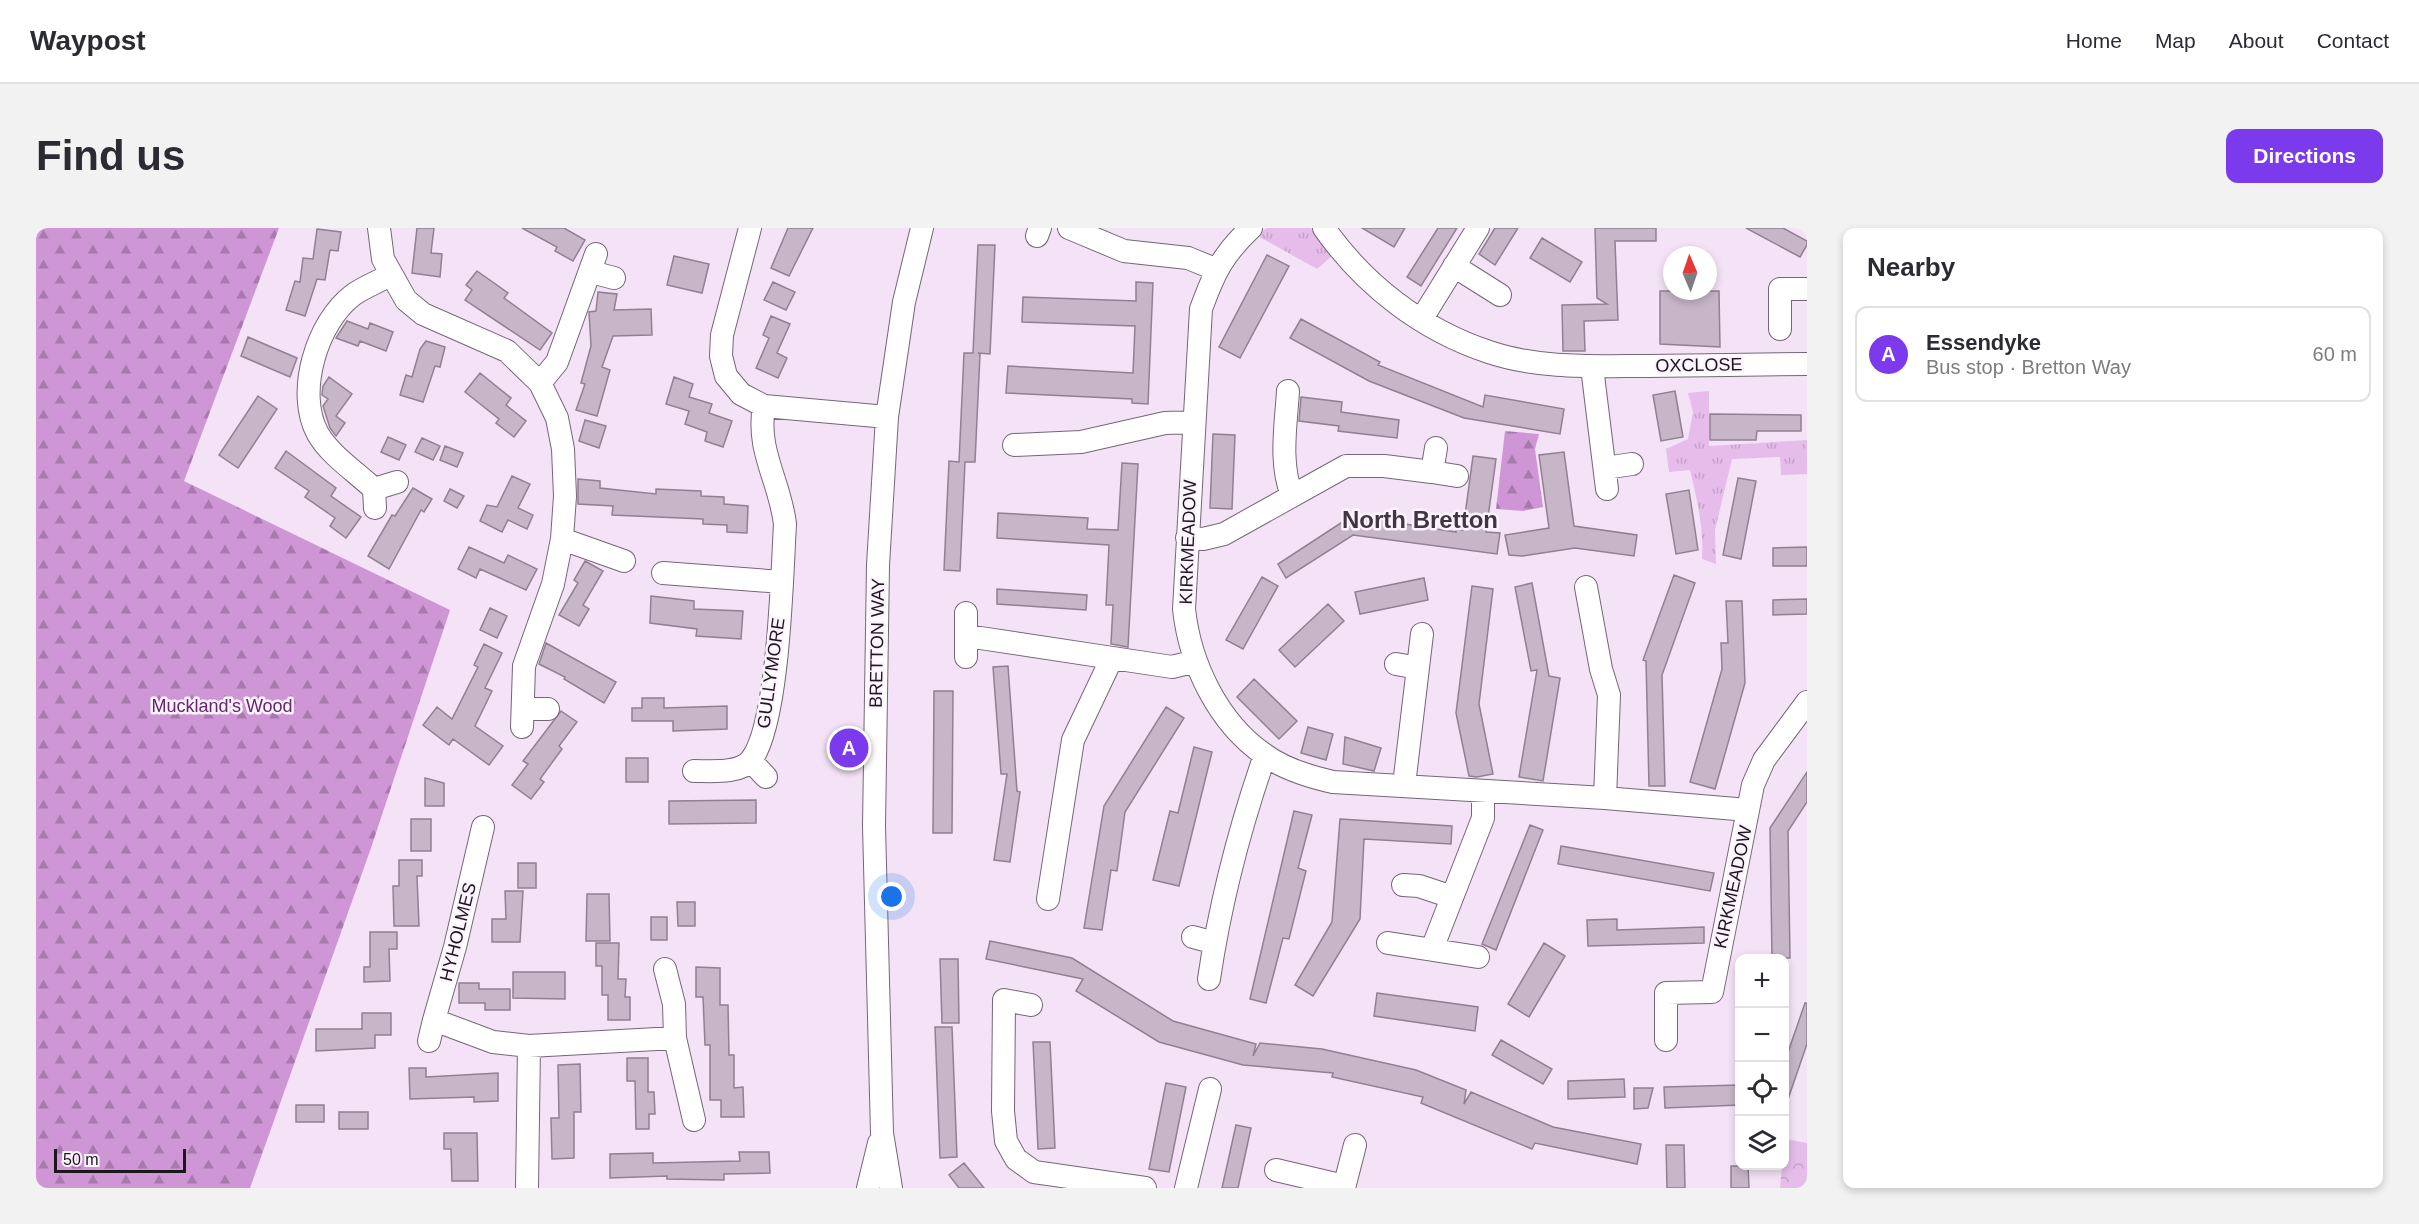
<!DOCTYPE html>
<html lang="en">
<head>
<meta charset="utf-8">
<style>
	:root { --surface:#fff; --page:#f2f2f3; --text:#2b2b33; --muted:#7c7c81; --line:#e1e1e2; --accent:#7c3aed }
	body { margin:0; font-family:Arial,sans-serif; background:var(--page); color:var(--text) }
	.controls { position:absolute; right:18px; bottom:18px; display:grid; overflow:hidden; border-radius:12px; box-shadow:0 3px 9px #0003 }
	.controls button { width:54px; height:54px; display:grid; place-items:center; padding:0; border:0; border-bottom:2px solid var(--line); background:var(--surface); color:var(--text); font:30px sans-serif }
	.compass { position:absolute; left:1627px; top:18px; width:54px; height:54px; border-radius:50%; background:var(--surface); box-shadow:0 3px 9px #0003; rotate:358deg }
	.scale { position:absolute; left:18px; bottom:15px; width:132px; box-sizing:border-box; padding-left:6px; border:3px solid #1c171d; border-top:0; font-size:16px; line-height:21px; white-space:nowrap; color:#1c171d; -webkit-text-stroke:4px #fdf3ff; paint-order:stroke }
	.you { position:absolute; left:856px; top:669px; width:21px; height:21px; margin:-15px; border:4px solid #fff; border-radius:50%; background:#1a73e8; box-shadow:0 0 0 9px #1a73e833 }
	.badge { display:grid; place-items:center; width:39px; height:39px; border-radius:50%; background:var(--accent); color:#fff; font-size:20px; font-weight:700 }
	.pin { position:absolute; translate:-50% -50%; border:3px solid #fff; box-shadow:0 2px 6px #0006 }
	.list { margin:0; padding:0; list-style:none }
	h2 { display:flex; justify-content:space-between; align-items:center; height:78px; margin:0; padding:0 24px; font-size:26px }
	h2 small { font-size:20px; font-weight:400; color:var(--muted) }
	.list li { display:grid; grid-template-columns:39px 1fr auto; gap:18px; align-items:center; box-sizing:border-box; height:96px; margin:0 12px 12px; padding:0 12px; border:2px solid var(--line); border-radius:12px }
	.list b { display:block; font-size:22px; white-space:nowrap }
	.list p { margin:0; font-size:20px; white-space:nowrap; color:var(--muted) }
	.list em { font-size:20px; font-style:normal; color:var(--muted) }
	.icon { flex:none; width:33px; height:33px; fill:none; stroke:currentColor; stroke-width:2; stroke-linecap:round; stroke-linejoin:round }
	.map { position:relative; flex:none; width:1771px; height:960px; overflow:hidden; border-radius:12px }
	header { display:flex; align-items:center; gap:36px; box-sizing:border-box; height:84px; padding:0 30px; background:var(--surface); border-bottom:2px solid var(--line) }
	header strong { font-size:28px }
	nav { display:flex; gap:33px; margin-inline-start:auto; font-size:21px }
	.intro { display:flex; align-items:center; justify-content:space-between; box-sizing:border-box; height:144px; padding:0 36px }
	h1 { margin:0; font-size:42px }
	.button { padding:15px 27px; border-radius:12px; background:var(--accent); color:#fff; font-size:21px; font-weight:700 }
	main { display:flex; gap:36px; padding:0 36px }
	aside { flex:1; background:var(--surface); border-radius:12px; box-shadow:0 3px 9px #0003 }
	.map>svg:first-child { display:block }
	.grass { fill:url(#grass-tufts) }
	.forest { fill:url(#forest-firs) }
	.park { fill:url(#park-crowns) }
	.building { fill:#c6b6c8; stroke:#908091; stroke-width:1.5 }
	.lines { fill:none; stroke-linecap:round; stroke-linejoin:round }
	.minor-casing { stroke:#756676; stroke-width:24 }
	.minor { stroke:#fff; stroke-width:22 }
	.labels { text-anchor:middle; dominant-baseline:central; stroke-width:5; stroke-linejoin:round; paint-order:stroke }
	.street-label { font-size:18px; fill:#1c171d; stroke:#fdf3ff }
	.park-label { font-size:18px; fill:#672370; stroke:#fdf3ff }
	.district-label { font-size:24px; font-weight:bold; fill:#423543; stroke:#fdf3ff }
</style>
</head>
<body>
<header>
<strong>Waypost</strong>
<nav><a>Home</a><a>Map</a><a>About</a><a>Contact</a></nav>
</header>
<div class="intro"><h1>Find us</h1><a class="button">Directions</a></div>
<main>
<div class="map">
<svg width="1771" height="960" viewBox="0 0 1771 960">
	<defs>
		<pattern id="grass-tufts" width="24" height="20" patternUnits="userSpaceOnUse" patternTransform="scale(1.5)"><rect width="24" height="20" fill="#e5bcea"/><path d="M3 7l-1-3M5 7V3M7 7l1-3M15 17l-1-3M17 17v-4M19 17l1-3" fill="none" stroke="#c4a1c8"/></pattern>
		<pattern id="forest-firs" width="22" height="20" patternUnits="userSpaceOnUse" patternTransform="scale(1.5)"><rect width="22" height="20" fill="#cf96d6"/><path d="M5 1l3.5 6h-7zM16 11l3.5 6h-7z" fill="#a779ad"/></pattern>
		<pattern id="park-crowns" width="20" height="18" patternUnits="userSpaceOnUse" patternTransform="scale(1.5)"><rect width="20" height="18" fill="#e5bcea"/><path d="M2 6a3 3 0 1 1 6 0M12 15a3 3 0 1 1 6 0" fill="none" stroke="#c4a1c8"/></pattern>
	</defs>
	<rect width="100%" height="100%" fill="#f4e3f6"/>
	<!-- grass -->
	<path class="grass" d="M 1231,0 L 1275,0 L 1296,28 L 1281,41 L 1220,7 Z
		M 1673,163 L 1673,218 L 1771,212 L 1771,246 L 1745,247 L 1744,229 L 1696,231 L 1679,302 L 1680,336 L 1666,331 C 1668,300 1661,272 1654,242 L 1633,244 L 1630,221 L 1652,211 L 1657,184 L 1652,165 Z"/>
	<!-- forest -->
	<path class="forest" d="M 0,0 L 243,0 L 148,253 L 414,382 L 335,620 L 214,960 L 0,960 Z
		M 1469,203 L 1503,206 L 1499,221 L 1507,279 L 1487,283 L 1460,281 Z"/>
	<!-- park -->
	<path class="park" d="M 1748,911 L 1771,915 L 1771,960 L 1744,960 L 1746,938 L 1748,938 Z"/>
	<!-- building -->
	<path class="building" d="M 381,0 L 398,0 L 395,25 L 406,26 L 404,49 L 376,45 Z
		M 486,0 L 528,0 L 549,12 L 537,33 L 519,23 L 521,19 Z
		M 752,0 L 777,0 L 753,48 L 735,40 Z
		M 1326,0 L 1369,0 L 1358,19 Z
		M 1402,0 L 1421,0 L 1385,58 L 1371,49 Z
		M 1459,0 L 1482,0 L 1459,37 L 1443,26 Z
		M 1559,0 L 1620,0 L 1620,13 L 1579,13 L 1582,92 L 1548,93 L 1549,123 L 1527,123 L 1526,77 L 1571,76 L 1561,70 Z
		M 1710,0 L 1747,0 L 1771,13 L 1771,17 L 1764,29 Z
		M 281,1 L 305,4 L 302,23 L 294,22 L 289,52 L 281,51 L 269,88 L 250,82 L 259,53 L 264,54 L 267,30 L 277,31 Z
		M 1506,10 L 1546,34 L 1534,54 L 1494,30 Z
		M 942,17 L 959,17 L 954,126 L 942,125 L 944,126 L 939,234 L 929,234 L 924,343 L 908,342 L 913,233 L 923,234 L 928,125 L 937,125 Z
		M 1231,27 L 1253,38 L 1204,130 L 1183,119 Z
		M 638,28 L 673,36 L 666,65 L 631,57 Z
		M 441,43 L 472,65 L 468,70 L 516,105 L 504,122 L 429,72 L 436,62 L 430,57 Z
		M 737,54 L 759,64 L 750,82 L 728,72 Z
		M 1100,54 L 1117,55 L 1112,176 L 1096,175 L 1096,171 L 970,165 L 972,138 L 1097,145 L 1099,98 L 986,94 L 987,69 L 1100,73 Z
		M 1624,63 L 1683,63 L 1684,119 L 1624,116 Z
		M 562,64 L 581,66 L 578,82 L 615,81 L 616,107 L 577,108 L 566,139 L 574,142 L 561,188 L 540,182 L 549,156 L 545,155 L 555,118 L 553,84 L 560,83 Z
		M 735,88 L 754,96 L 741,125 L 751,130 L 742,150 L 720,140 L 733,110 L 727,107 Z
		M 1265,91 L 1344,134 L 1342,137 L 1447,179 L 1449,167 L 1528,181 L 1524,206 L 1428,190 L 1333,153 L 1254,110 Z
		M 311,93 L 332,101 L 334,95 L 357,104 L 350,123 L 324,113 L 322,118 L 300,110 Z
		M 212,109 L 261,130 L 254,149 L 205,128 Z
		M 390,113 L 409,119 L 404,139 L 399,138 L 387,174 L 364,167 L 370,147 L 376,149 L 384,121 Z
		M 444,145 L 475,170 L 470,177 L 490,193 L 478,209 L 460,195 L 463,191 L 429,164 Z
		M 293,149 L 316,166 L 300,188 L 309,195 L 300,208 L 294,200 L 287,178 L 292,171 L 286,167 L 287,158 Z
		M 638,149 L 657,156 L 653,169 L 676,176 L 673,185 L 696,193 L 687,219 L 669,213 L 671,204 L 649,196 L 653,183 L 630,176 Z
		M 1639,163 L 1647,209 L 1625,213 L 1617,167 Z
		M 222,168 L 241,181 L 202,240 L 183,227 Z
		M 1265,169 L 1306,174 L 1305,184 L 1363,192 L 1361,210 L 1302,203 L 1303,198 L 1263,193 Z
		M 1674,186 L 1765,187 L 1765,203 L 1721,203 L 1720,212 L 1674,212 Z
		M 549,192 L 570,198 L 563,220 L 543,213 Z
		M 1177,206 L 1199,207 L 1196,281 L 1174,280 Z
		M 352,209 L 370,217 L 363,232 L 345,224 Z
		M 386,210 L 404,218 L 397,232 L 379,224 Z
		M 409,218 L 427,225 L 421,239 L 404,232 Z
		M 250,223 L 300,260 L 295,268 L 325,289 L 310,310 L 294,298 L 299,290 L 269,269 L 273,263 L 239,240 Z
		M 1528,224 L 1538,298 L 1601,307 L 1598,328 L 1539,320 L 1486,328 L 1473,327 L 1469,307 L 1513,300 L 1503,227 Z
		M 1437,228 L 1460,231 L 1450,304 L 1464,305 L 1461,326 L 1317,307 L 1250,350 L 1242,336 L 1311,291 L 1311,287 L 1420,304 L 1420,302 L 1427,302 Z
		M 1086,235 L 1102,236 L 1092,419 L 1075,416 L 1077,377 L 1070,377 L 1073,317 L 961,310 L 962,285 L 1052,290 L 1051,301 L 1082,302 Z
		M 476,248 L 494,256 L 482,280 L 497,287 L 491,301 L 472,292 L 466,304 L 444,293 L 451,277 L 461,279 Z
		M 1702,250 L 1720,253 L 1705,331 L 1687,327 Z
		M 542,251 L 564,253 L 564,260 L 620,266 L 620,261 L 665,263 L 665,268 L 688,269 L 688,276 L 712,278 L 711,305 L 691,304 L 691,297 L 667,296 L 667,291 L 576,287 L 577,278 L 542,276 Z
		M 377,260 L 396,271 L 388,284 L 385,282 L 353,341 L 332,328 L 356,287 L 359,288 Z
		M 414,261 L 428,268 L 421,280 L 408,273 Z
		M 1653,262 L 1662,322 L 1640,326 L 1630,266 Z
		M 433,319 L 468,335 L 472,327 L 501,341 L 490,362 L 444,341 L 440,350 L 422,341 Z
		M 1771,319 L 1771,338 L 1737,338 L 1737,320 Z
		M 549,333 L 567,343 L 547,377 L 553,381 L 543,398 L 523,387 L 542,355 L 538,352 Z
		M 1638,347 L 1659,355 L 1626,447 L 1629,558 L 1613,558 L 1610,433 L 1607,432 Z
		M 1226,349 L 1242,358 L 1207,421 L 1190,412 Z
		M 1388,350 L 1392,372 L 1324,386 L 1319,364 Z
		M 1496,355 L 1513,448 L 1524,450 L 1507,553 L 1483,549 L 1501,442 L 1495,443 L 1479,359 Z
		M 1436,358 L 1457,361 L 1443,476 L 1457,546 L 1441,549 L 1433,548 L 1420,485 Z
		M 961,361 L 1051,367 L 1050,382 L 961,376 Z
		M 615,368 L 658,373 L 658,381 L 707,383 L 705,411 L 660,408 L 661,401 L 614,395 Z
		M 1771,371 L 1771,386 L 1737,387 L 1737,372 Z
		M 1690,373 L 1706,373 L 1709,455 L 1679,561 L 1654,554 L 1686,441 L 1685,415 L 1692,415 Z
		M 1292,376 L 1308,393 L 1259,439 L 1243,422 Z
		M 454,380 L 471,388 L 461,410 L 444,402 Z
		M 510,415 L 580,454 L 568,475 L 528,451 L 529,449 L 503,436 Z
		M 448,416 L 466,425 L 449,460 L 456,463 L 439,498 L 467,518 L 453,537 L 417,511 L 413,517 L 387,497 L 401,479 L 416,491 L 442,439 L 438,437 Z
		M 972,438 L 981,563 L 984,564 L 974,634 L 958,632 L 971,546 L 965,546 L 957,439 Z
		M 1218,451 L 1261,493 L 1243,511 L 1201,469 Z
		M 898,463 L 917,463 L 916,605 L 897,605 Z
		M 606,470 L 628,470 L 628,480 L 691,478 L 691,501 L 637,503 L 637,493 L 596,493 L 596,480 L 606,480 Z
		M 1130,479 L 1148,490 L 1089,584 L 1081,643 L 1075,642 L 1066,702 L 1048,700 L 1068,578 Z
		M 525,483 L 541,494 L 523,518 L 526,521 L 504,551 L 508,554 L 495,571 L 476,557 L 492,536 L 487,533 Z
		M 1272,499 L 1297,506 L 1290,532 L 1265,525 Z
		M 1309,509 L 1345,520 L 1338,543 L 1307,536 Z
		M 1158,519 L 1176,524 L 1143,658 L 1117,652 L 1134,583 L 1142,585 Z
		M 590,530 L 612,530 L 612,554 L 590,554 Z
		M 1771,544 L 1771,574 L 1752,603 L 1754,730 L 1736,730 L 1734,600 Z
		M 389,550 L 408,555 L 408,578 L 389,578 Z
		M 720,572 L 720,595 L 633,596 L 633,573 Z
		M 1258,583 L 1276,587 L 1262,640 L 1270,643 L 1253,711 L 1247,710 L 1230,775 L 1214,771 Z
		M 375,591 L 395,591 L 395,623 L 375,623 Z
		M 1304,591 L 1416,598 L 1415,616 L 1328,611 L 1324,691 L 1277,768 L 1259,757 L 1296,694 Z
		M 1494,597 L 1507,602 L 1460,722 L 1446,716 Z
		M 1525,618 L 1678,645 L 1674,663 L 1522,636 Z
		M 363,632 L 386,632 L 386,648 L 381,648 L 383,698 L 358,698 L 357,658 L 363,658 Z
		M 482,635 L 500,635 L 500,660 L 482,660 Z
		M 469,663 L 487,663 L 484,714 L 456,714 L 456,691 L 470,691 Z
		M 551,666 L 573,666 L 574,713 L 550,713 Z
		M 641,674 L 659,674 L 659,698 L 642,698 Z
		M 615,689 L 631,689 L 631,712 L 615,712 Z
		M 1581,691 L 1581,702 L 1668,699 L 1668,715 L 1552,718 L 1551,692 Z
		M 334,704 L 361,704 L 361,721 L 353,721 L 354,753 L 328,754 L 328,739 L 334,739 Z
		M 954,713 L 1036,730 L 1137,793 L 1220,816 L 1217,828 L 1224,815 L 1286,821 L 1380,842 L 1430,862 L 1428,876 L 1435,864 L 1517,899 L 1605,916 L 1601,936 L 1499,915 L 1496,921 L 1385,875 L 1387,869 L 1296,849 L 1297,845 L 1207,837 L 1123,814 L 1040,763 L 1047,751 L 950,731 Z
		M 560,715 L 583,715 L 582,751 L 590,751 L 589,769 L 594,769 L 594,792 L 572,792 L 572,767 L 566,767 L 566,738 L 560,738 Z
		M 1508,715 L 1529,728 L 1493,789 L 1472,776 Z
		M 904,731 L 922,731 L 923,795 L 906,795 Z
		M 660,739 L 684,740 L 684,777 L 692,777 L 693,827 L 698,827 L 698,860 L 707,859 L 708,889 L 685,889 L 685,872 L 674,872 L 674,817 L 669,817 L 667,769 L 660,769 Z
		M 477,744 L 529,744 L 529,771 L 477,770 Z
		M 423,755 L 443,755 L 443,761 L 474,761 L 474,782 L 449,782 L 449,775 L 423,775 Z
		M 1341,765 L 1442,779 L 1439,803 L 1338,788 Z
		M 1769,775 L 1771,775 L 1771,816 L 1751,874 L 1749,874 L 1749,833 Z
		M 326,785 L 355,785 L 355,807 L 339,807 L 339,820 L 280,823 L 280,801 L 326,801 Z
		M 899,799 L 916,799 L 921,929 L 904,930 Z
		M 1465,812 L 1516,841 L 1507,856 L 1456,827 Z
		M 997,814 L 1014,814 L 1019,920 L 1002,921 Z
		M 591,830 L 612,830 L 612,864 L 618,864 L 619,886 L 613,886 L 613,901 L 600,901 L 599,853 L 591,853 Z
		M 544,836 L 545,884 L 538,884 L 538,930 L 516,931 L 515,890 L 523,890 L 522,837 Z
		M 373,840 L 390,840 L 390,849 L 462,845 L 462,873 L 438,874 L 438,869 L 374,871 Z
		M 1588,851 L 1589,869 L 1532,871 L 1532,853 Z
		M 1130,855 L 1150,859 L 1133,944 L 1113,941 Z
		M 1704,857 L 1704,877 L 1629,880 L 1628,859 Z
		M 1598,860 L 1617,860 L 1612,880 L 1598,881 Z
		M 260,877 L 288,877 L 288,894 L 260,894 Z
		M 303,884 L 332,884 L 332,901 L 303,901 Z
		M 1200,897 L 1215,900 L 1202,960 L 1186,960 Z
		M 408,905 L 441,905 L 442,953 L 416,953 L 415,921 L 408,921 Z
		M 1630,917 L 1648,917 L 1649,960 L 1631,960 Z
		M 703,924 L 733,924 L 734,945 L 688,946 L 688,952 L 631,951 L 631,948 L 574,950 L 574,926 L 617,925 L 617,935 L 704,933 Z
		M 928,935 L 948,960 L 923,960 L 913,947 Z
		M 1695,938 L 1712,938 L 1713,960 L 1695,960 Z"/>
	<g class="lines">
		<!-- minor casing -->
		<g class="minor-casing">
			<path id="minor" d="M 343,0 L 347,31 L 370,72 L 387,86 L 471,123 L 504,155 L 521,190 L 527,221 L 529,268 L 526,311 L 517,356 L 488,438 L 486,499
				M 714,0 L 686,107 L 685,128 L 690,148 L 705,166 L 728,178 L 851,189
				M 1033,0 L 1088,23 L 1152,30 L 1179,41
				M 1215,0 C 1187,26 1178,45 1165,81 L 1148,381 C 1154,436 1182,495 1229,527 C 1248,541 1275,549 1297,554 L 1569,570 L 1712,582
				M 1288,0 C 1328,57 1386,102 1453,124 C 1503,141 1559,138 1611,138 C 1664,137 1718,137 1771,136
				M 1001,8 L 1004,0
				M 1418,38 L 1464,67
				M 555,44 L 578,50
				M 1385,92 L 1442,0
				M 1744,101 L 1744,61 L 1771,61
				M 1556,139 L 1571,261
				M 504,155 L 521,134 L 560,26
				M 1252,163 C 1250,197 1243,235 1256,267
				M 978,217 L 1045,214 L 1129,195 L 1157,194
				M 1569,240 L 1596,236
				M 1396,244 L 1421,248
				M 338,261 C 320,244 294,227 282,206 C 259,165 281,94 317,67 C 328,59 342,54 354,47
				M 339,280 L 338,261 L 361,254
				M 1151,310 L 1167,311 L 1188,306 L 1310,238 L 1348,238 L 1396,244 L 1400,220
				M 526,311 L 588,333
				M 627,345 L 746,354
				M 1550,359 L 1565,441 L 1573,467 L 1569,570
				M 931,408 L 1136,439 L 1160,433
				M 930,429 L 930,385
				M 1360,436 L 1382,440
				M 487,481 L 512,481
				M 715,533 L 730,549
				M 658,543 C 675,543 704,546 715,532 C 743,496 746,346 749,296 C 744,253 720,223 728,178
				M 1368,557 L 1386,406
				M 1367,657 L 1383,658 L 1416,669
				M 1012,671 L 1037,512 L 1075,432
				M 1157,709 L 1179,715
				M 1352,715 L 1442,729
				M 1396,721 L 1447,590 L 1447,564
				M 1173,751 C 1184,676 1204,599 1229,527
				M 995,777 L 968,772 L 967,883 L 970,913 L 980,931 L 998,944 L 1109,960
				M 398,792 L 419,719 L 447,599
				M 639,810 L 658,892
				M 1630,812 L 1630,765 L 1676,764 L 1717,557 L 1728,532 L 1771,474
				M 393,813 L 398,792 L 457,814 L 493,818 L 491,960
				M 493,818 L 639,810 L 638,776 L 629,741
				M 1240,942 L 1308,958
				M 832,960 L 843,915
				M 855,960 L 846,905 L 838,598 L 842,337 L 851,189 L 868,74 L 886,0
				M 1150,960 L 1174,861
				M 1308,960 L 1319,917"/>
		</g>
		<!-- minor -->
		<use href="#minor" class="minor"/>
	</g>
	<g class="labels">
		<!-- street labels -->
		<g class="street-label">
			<text transform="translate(1663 137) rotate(-1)">OXCLOSE</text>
			<text transform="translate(1152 314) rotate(-88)">KIRKMEADOW</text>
			<text transform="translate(841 415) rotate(-89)">BRETTON WAY</text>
			<text transform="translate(735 445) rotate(-82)">GULLYMORE</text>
			<text transform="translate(1697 659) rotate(-78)">KIRKMEADOW</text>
			<text transform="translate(422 704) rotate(-76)">HYHOLMES</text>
		</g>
		<!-- park labels -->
		<g class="park-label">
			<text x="186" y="478">Muckland's Wood</text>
		</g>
		<!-- district labels -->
		<g class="district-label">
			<text x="1384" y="291">North Bretton</text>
		</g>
	</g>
</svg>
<div class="controls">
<button>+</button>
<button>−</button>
<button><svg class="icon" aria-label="locate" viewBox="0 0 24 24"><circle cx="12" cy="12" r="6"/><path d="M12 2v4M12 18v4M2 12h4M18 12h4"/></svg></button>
<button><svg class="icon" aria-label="layers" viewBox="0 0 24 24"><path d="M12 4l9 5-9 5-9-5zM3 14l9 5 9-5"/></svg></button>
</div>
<svg class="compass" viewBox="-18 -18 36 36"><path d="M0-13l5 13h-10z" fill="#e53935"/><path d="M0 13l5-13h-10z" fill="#7c7c81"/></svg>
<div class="scale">50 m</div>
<div class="you"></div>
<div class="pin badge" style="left:813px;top:520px">A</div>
</div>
<aside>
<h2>Nearby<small></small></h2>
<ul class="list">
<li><span class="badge">A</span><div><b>Essendyke</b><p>Bus stop · Bretton Way</p></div><em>60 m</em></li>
</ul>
</aside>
</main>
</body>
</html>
